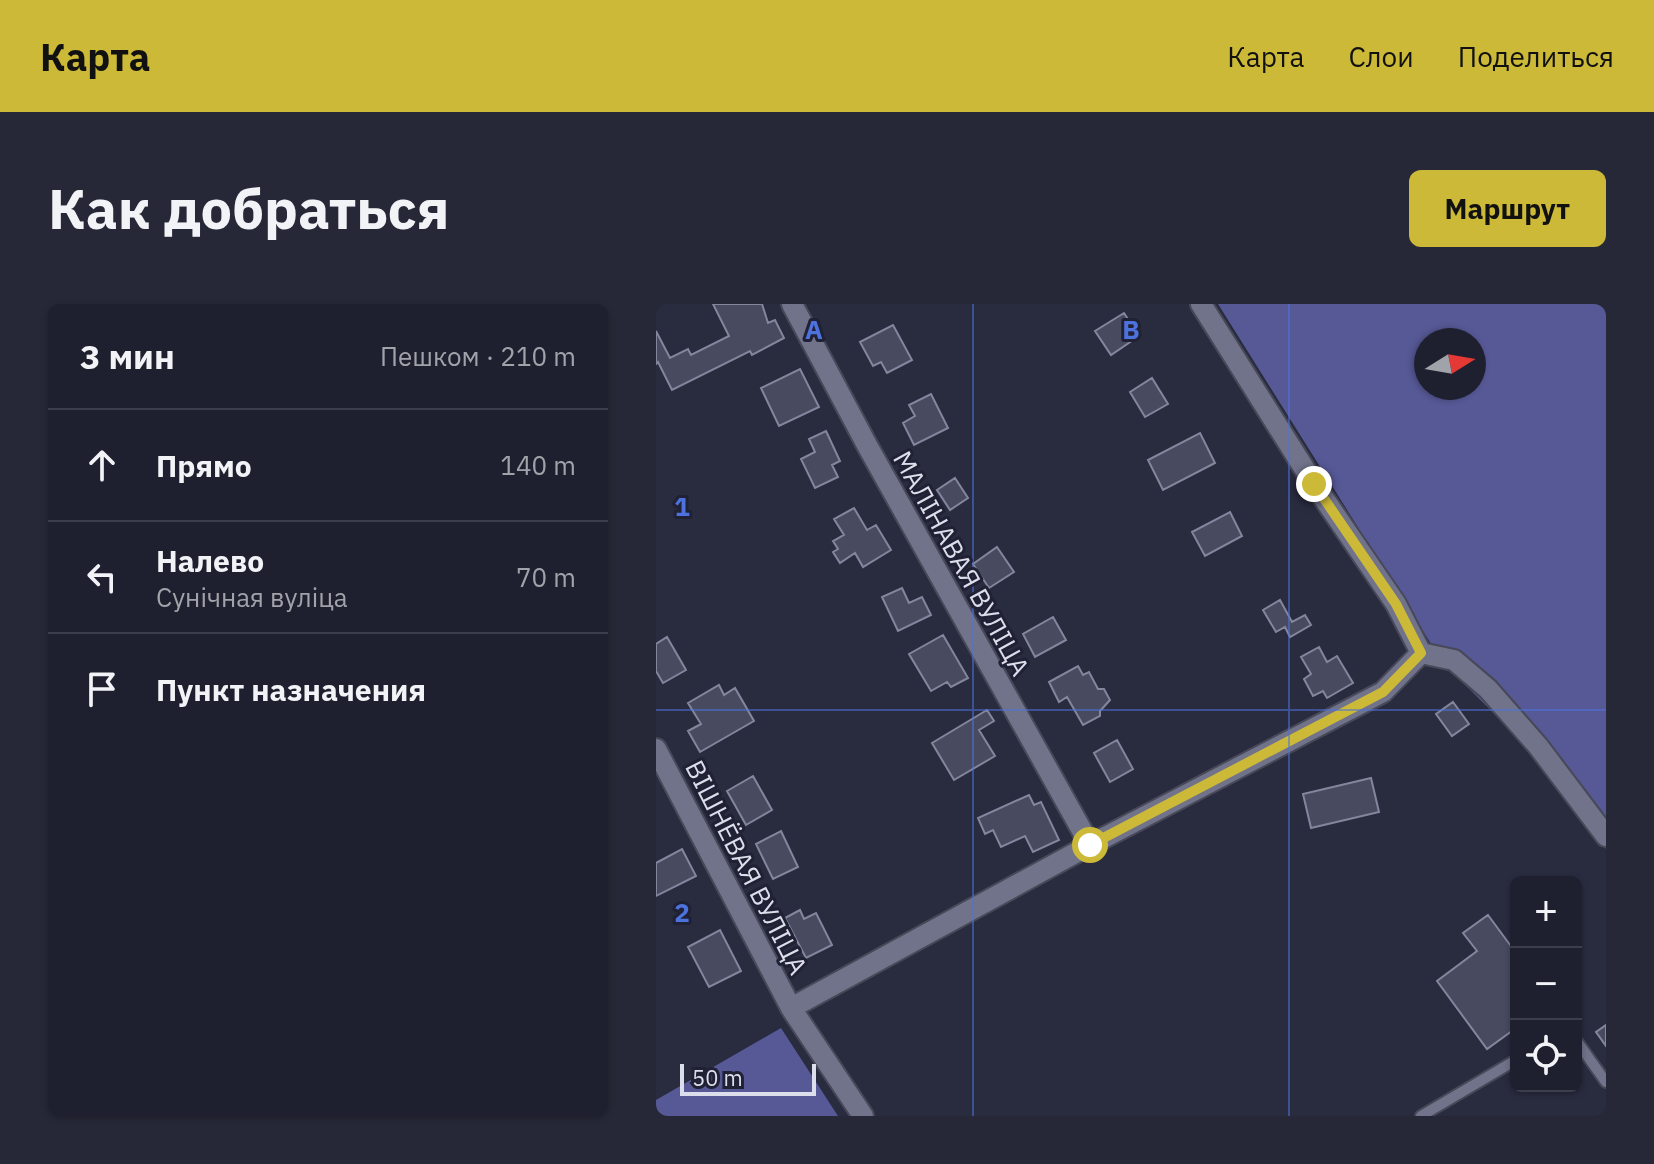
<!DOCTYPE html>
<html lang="ru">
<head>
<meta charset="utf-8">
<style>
	:root { --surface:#1f202f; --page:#272837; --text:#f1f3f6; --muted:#a1a3aa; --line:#3c3e4b; --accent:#ccb938 }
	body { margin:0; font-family:"IBM Plex Sans",sans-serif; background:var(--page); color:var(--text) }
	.controls { position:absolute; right:24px; bottom:24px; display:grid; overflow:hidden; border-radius:12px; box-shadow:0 2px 6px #0004 }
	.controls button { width:72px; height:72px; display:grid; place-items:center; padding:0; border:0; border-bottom:2px solid var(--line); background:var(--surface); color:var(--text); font:40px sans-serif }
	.compass { position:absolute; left:758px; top:24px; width:72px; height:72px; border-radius:50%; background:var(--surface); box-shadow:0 2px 6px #0004; rotate:79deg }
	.scale { position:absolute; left:24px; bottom:20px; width:136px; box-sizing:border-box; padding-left:8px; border:4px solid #dcdeeb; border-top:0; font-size:22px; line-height:28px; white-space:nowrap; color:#dcdeeb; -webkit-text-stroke:6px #202134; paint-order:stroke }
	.stop { position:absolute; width:24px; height:24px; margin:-18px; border:6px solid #ccb938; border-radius:50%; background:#fff }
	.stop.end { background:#ccb938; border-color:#fff; box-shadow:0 2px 8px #0008 }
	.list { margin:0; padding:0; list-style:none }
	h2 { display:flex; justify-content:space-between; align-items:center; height:104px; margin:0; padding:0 32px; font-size:34px }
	h2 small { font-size:26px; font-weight:400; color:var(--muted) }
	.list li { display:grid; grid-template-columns:52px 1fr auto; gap:24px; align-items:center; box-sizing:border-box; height:112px; padding:0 32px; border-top:2px solid var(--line) }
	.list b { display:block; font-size:30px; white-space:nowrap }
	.list p { margin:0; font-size:26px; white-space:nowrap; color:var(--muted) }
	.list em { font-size:26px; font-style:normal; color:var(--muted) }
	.icon { flex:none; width:44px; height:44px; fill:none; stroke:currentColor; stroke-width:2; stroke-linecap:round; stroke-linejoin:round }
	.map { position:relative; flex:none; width:950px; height:812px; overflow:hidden; border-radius:12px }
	header { display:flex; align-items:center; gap:48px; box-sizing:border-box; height:112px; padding:0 40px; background:var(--accent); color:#111 }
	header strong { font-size:38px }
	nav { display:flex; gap:44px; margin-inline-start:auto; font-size:28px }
	.intro { display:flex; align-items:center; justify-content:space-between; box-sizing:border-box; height:192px; padding:0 48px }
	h1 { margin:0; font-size:56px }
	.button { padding:20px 36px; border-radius:12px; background:var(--accent); color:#111; font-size:28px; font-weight:700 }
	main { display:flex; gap:48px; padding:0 48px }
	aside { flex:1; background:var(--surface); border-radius:12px; box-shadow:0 2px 6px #0004 }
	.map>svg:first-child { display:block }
	.forest { fill:#575997; fill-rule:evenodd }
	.building { fill:#484a60; stroke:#84869e; stroke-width:2 }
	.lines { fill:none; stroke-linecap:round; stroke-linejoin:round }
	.service-casing { stroke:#474858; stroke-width:14 }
	.minor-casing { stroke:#474858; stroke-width:24 }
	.service { stroke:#71738b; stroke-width:10 }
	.minor { stroke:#71738b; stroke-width:20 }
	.route { stroke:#ccb938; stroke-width:10 }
	.grid { fill:none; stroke:#4d72dd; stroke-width:2; stroke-opacity:0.55 }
	.labels { text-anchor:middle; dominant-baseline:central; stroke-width:6; stroke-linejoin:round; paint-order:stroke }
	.street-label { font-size:26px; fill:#dcdeeb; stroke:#202134 }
	.grid-label { font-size:26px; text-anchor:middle; font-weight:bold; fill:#4d72dd; stroke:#202134; stroke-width:6; stroke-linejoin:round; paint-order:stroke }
</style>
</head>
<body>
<header>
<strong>Карта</strong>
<nav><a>Карта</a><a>Слои</a><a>Поделиться</a></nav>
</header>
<div class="intro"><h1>Как добраться</h1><a class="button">Маршрут</a></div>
<main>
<aside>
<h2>3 мин<small>Пешком · 210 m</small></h2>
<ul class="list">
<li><svg class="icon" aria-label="ahead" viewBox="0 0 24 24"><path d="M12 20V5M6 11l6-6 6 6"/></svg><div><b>Прямо</b></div><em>140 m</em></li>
<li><svg class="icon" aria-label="left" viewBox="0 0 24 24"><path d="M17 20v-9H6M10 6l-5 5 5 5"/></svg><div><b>Налево</b><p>Сунічная вуліца</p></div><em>70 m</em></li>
<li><svg class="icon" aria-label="arrive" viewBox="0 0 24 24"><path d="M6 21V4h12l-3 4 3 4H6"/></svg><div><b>Пункт назначения</b></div></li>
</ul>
</aside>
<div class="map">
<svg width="950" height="812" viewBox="0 0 950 812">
	<rect width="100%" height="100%" fill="#292b3f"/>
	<!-- forest -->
	<path class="forest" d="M 562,0 L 950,0 L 950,545 L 860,431 L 798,370 L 782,351 ZM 770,36 L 818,36 L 818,84 L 770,84 Z
		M 125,724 L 182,812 L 0,812 L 0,796 Z"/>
	<!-- building -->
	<path class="building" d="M 57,0 L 106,0 L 112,19 L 119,16 L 128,34 L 96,51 L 94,47 L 16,86 L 2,58 L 0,60 L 0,27 L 14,54 L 32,45 L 35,51 L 73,32 Z
		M 468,9 L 483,32 L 455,51 L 439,27 Z
		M 237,21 L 256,56 L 231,69 L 225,58 L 217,62 L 204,38 Z
		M 144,65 L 163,103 L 123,122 L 105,84 Z
		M 496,74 L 512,100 L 489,113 L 474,88 Z
		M 275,90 L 292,124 L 258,141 L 247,119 L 259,112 L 253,101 Z
		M 170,127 L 184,157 L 176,161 L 182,173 L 159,184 L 145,155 L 159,148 L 153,135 Z
		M 544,129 L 559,159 L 507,186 L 492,156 Z
		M 299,174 L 312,194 L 294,206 L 281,186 Z
		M 198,204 L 211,226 L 220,221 L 235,246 L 207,263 L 199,249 L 184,259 L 177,248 L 182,245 L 177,237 L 188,231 L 178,215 Z
		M 574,208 L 586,232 L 549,252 L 536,228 Z
		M 341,243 L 358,268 L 333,284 L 317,260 Z
		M 246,284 L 253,299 L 266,293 L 275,311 L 242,327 L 226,293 Z
		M 624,296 L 636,318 L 649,311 L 655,321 L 634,333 L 629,323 L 620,328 L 607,306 Z
		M 397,313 L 410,336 L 379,353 L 367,330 Z
		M 287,331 L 312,374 L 295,383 L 291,378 L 275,387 L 253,350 Z
		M 11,333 L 30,366 L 7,379 L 0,367 L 0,340 Z
		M 663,343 L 671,358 L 681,352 L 697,379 L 671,394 L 667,387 L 657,392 L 648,375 L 655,370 L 645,353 Z
		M 422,362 L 427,371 L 433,368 L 442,385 L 448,385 L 454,396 L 444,407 L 444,412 L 427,421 L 411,393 L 403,398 L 393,378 Z
		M 63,381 L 68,391 L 79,384 L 98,417 L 44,448 L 32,427 L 45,420 L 32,399 Z
		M 797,398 L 813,420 L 796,432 L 780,410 Z
		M 331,406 L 338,417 L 323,426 L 339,452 L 298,476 L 276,439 Z
		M 461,436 L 477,465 L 454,478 L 438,449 Z
		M 97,472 L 116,506 L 90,521 L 71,487 Z
		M 715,474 L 723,508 L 655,524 L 647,490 Z
		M 373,491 L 378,501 L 385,498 L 403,536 L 377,548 L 369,532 L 345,543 L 337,526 L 329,530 L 322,514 Z
		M 125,527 L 142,563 L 117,575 L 100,540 Z
		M 26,545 L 40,572 L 0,592 L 0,559 Z
		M 144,606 L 148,615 L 160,609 L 176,641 L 150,654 L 129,614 Z
		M 832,611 L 860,649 L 860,724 L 831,745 L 781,677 L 821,647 L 807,629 Z
		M 64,626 L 85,667 L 53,683 L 32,643 Z
		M 950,721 L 950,742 L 940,728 Z"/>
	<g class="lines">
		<!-- service casing -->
		<g class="service-casing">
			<path id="service" d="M 920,736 L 950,778
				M 765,812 L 860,756"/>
		</g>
		<!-- minor casing -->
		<g class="minor-casing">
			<path id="minor" d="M 136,0 L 212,143 L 434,541
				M 545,0 L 658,180 L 740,300 L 765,349
				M 765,349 L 798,356 L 832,385 L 882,442 L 950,532
				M 0,445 L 135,704 L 207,812
				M 135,704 L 434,541 L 727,388 L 765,349"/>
		</g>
		<!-- service -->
		<use href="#service" class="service"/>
		<!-- minor -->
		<use href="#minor" class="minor"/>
	</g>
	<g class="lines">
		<!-- route -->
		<path class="route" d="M 434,541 L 727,388 L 765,349 L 740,300 L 658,180"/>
	</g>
	<!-- grid -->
	<path class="grid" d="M 317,0 L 317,812M 633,0 L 633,812M 0,406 L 950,406"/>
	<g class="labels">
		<!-- street labels -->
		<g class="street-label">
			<text transform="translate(306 259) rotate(61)">МАЛІНАВАЯ ВУЛІЦА</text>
			<text transform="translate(91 563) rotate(63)">ВІШНЁВАЯ ВУЛІЦА</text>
		</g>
	</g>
	<g class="grid-label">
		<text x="158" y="35">A</text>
		<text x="475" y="35">B</text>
		<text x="26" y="212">1</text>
		<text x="26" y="618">2</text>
	</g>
</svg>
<div class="controls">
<button>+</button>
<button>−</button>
<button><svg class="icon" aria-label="locate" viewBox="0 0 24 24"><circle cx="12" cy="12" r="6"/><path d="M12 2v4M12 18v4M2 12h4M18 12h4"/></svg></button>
</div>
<svg class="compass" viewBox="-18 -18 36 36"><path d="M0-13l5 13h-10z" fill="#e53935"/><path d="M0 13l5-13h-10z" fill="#a1a3aa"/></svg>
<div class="scale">50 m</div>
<div class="stop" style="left:434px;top:541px"></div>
<div class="stop end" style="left:658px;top:180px"></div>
</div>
</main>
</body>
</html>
